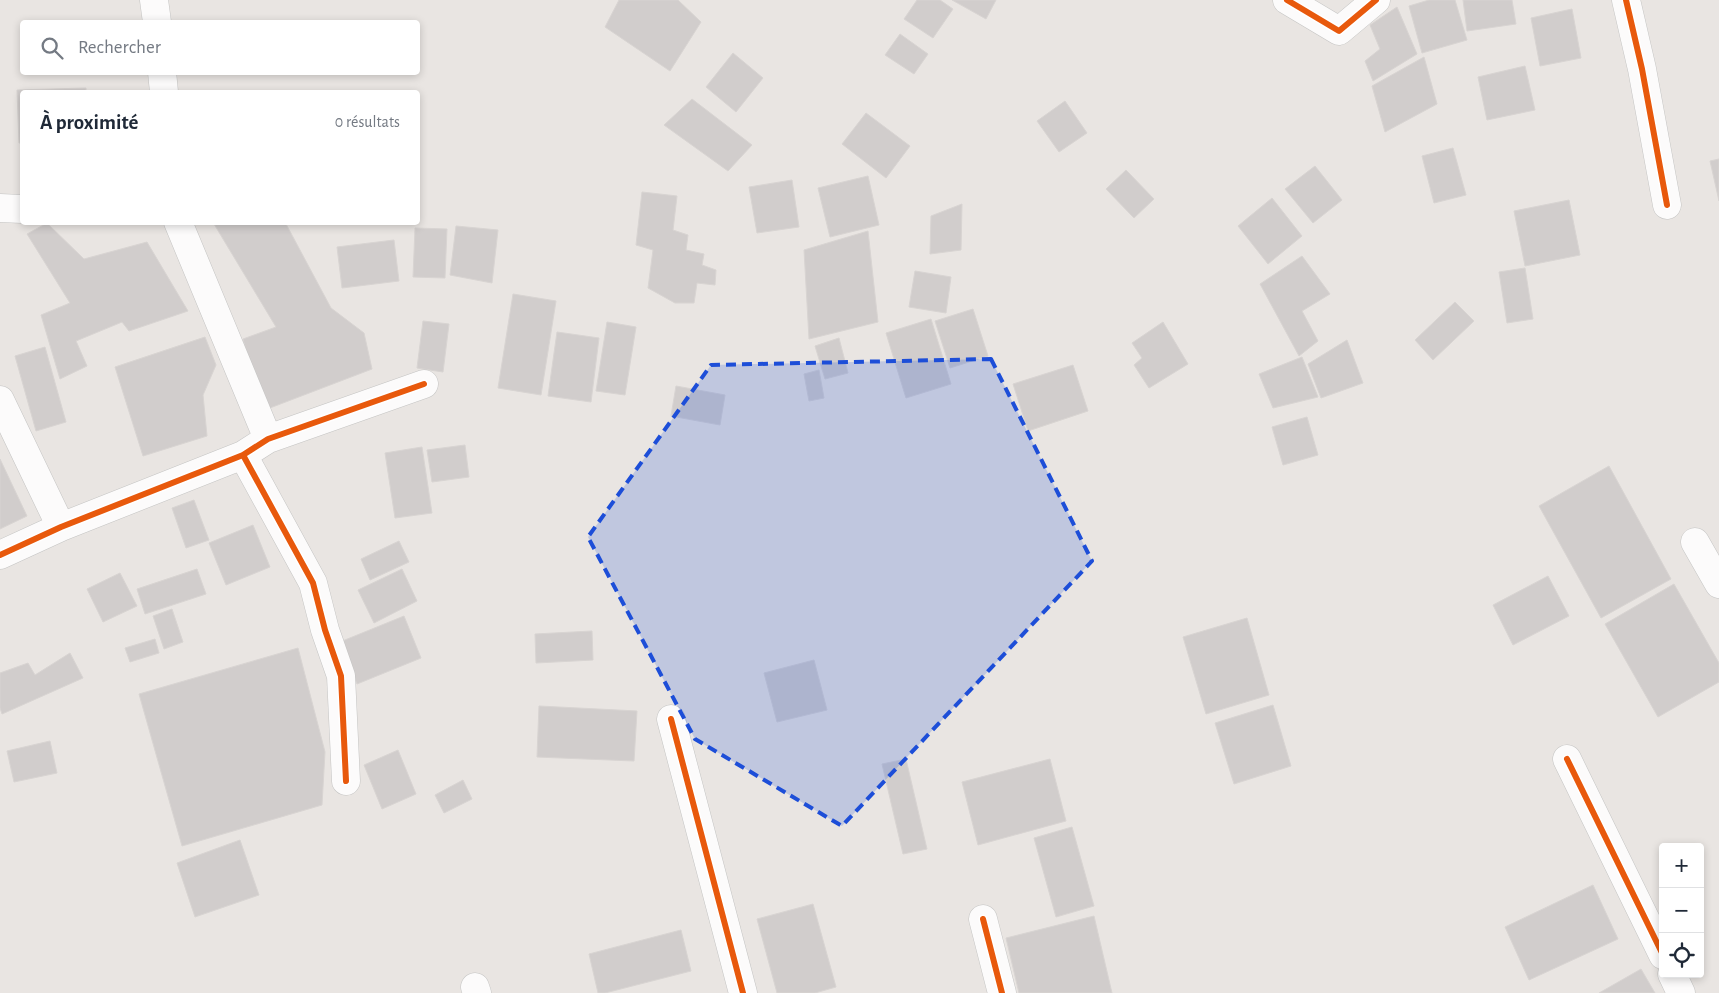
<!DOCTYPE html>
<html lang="fr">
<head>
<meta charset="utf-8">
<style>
	:root { --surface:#fff; --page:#f6f6f7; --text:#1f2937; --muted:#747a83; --line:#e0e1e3 }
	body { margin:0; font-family:"Alegreya Sans",sans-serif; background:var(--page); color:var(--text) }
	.controls { position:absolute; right:15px; bottom:15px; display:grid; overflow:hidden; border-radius:5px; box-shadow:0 2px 8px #0003 }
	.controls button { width:45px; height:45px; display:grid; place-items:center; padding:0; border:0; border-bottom:1px solid var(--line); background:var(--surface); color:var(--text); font:25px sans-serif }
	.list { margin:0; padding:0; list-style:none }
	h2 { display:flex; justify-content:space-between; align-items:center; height:65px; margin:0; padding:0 20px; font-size:21px }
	h2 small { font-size:16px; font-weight:400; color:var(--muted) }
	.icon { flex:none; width:28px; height:28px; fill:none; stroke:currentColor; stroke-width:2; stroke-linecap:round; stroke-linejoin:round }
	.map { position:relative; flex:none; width:1719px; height:993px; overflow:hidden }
	.search { position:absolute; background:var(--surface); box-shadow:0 2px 8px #0003; left:20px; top:20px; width:400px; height:55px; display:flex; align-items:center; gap:12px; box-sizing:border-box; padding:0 18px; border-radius:5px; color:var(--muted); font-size:19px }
	.panel { position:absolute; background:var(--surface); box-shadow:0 2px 8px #0003; left:20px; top:90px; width:400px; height:135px; border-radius:5px }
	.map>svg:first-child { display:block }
	.building { fill:#d1cdcc; stroke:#d8d4d2 }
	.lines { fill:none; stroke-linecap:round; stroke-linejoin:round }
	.minor-casing { stroke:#c4c4c3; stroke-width:29 }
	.minor { stroke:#fcfbfb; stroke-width:28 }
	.cycleway-casing { stroke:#fff; stroke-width:9 }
	.cycleway { stroke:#e8590c; stroke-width:6 }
	.marked { fill:#1d4ed8; fill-opacity:0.2; stroke:#1d4ed8; stroke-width:4; stroke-dasharray:10 6; stroke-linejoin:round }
</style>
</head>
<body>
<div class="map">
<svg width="1719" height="993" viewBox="0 0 1719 993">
	<rect width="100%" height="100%" fill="#e9e5e2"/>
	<!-- building -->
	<path class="building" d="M 619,0 L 678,0 L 701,22 L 670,71 L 605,27 Z
		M 917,0 L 940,0 L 953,9 L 933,38 L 904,19 Z
		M 952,0 L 996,0 L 986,19 Z
		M 1429,0 L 1455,0 L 1467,40 L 1422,53 L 1409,6 Z
		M 1463,0 L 1512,0 L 1516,24 L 1467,31 Z
		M 1397,7 L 1417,54 L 1373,81 L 1365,61 L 1380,49 L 1370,25 Z
		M 1572,9 L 1581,58 L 1540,66 L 1531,18 Z
		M 900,34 L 928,54 L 914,74 L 885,55 Z
		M 733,53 L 763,78 L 736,112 L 706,87 Z
		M 1424,57 L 1437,104 L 1385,132 L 1372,86 Z
		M 1525,66 L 1535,110 L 1487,120 L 1478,77 Z
		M 86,88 L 86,92 L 22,92 L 22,143 L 19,143 L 17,90 Z
		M 692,99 L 752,145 L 728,171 L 664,125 Z
		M 1065,101 L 1087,133 L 1059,152 L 1037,121 Z
		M 866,113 L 910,146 L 886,178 L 842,144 Z
		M 1453,148 L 1466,195 L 1434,203 L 1422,156 Z
		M 1719,159 L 1719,201 L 1710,161 Z
		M 1315,166 L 1342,200 L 1313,223 L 1285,189 Z
		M 1126,170 L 1154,199 L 1134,218 L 1106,189 Z
		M 868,176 L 879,225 L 830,237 L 818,188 Z
		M 792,180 L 799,227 L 757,233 L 749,187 Z
		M 642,192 L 677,196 L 673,230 L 688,235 L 686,250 L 704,254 L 702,265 L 716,270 L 715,285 L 697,283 L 694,303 L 675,303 L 648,288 L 653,250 L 636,245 Z
		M 1272,198 L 1302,236 L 1268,264 L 1238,226 Z
		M 1569,200 L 1580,255 L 1525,266 L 1514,211 Z
		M 962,204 L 961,250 L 930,254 L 931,216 Z
		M 218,222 L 285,222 L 331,308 L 364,333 L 372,369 L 262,411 L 243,339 L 276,327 L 214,224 Z
		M 47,223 L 84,259 L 147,242 L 188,311 L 129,331 L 122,322 L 76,341 L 87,366 L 60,379 L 41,315 L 70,303 L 27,234 Z
		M 456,226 L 498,230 L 492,283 L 450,275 Z
		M 415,228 L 447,229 L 445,278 L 413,277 Z
		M 868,231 L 878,322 L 809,339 L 804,250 Z
		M 394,240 L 399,281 L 342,288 L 337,247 Z
		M 1302,256 L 1330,294 L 1302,311 L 1318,341 L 1299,356 L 1260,284 Z
		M 1525,268 L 1533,319 L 1507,323 L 1499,272 Z
		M 915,271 L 951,277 L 946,313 L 909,307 Z
		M 513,294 L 556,301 L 541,395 L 498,388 Z
		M 1455,302 L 1474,321 L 1433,360 L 1415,340 Z
		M 973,309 L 988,356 L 950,368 L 935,321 Z
		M 931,319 L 951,384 L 906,398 L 886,333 Z
		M 423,321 L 449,324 L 443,372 L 417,368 Z
		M 607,322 L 636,327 L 625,395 L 596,391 Z
		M 1163,322 L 1188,364 L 1149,388 L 1134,365 L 1142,358 L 1132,343 Z
		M 557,332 L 599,338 L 591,402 L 548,396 Z
		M 205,337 L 216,365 L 203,395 L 207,436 L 143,456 L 115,367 Z
		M 839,338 L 848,373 L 825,379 L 815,346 Z
		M 1347,340 L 1363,383 L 1321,398 L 1308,364 Z
		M 45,347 L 66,422 L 36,431 L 15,356 Z
		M 1302,357 L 1318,397 L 1273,408 L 1259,374 Z
		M 1073,365 L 1088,411 L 1028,431 L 1013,384 Z
		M 819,370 L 824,398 L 809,401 L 804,374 Z
		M 676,386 L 725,395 L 720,425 L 671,416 Z
		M 1307,417 L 1318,455 L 1283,465 L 1272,427 Z
		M 465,445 L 469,477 L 432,482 L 427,450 Z
		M 422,447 L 432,513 L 395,518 L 385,453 Z
		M 0,459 L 27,516 L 0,529 Z
		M 1609,466 L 1671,579 L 1601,618 L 1539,506 Z
		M 194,500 L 209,540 L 186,548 L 172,508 Z
		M 253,525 L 270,567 L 226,585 L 209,543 Z
		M 399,541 L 409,562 L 370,580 L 361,559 Z
		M 197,569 L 206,594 L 145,614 L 137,589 Z
		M 402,569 L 417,601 L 374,623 L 358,590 Z
		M 120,573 L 137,606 L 103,622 L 87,589 Z
		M 1548,576 L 1569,616 L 1513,645 L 1493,605 Z
		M 1674,584 L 1719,663 L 1719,682 L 1658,717 L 1605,624 Z
		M 172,609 L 183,642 L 164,649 L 153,616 Z
		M 404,616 L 421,658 L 357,684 L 340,642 Z
		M 1247,618 L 1269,695 L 1206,714 L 1183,637 Z
		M 592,631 L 593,660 L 536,663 L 535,634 Z
		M 155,639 L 159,653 L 130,662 L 125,648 Z
		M 298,648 L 325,752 L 322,805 L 182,846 L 139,694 Z
		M 70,653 L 83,678 L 2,714 L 0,708 L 0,673 L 28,663 L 35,675 Z
		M 814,660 L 827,710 L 777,722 L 764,673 Z
		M 1273,705 L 1291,766 L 1234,784 L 1215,723 Z
		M 539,706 L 637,711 L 634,761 L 537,757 Z
		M 50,741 L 57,773 L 14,782 L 7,751 Z
		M 398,750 L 416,794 L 382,809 L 364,765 Z
		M 906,759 L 927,849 L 903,854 L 882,764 Z
		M 1050,759 L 1066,821 L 978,845 L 962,782 Z
		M 463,780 L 472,799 L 444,813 L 435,795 Z
		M 1072,827 L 1094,906 L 1056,917 L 1034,838 Z
		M 240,840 L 259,895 L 195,917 L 177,863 Z
		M 1593,885 L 1618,939 L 1529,980 L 1505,927 Z
		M 813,904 L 836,987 L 815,993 L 777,993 L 757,919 Z
		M 1094,916 L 1112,993 L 1019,993 L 1006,938 Z
		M 681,930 L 691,971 L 605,993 L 598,993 L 589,954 Z
		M 1641,969 L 1655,993 L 1599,993 Z"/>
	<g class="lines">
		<!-- minor casing -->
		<g class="minor-casing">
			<path id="minor" d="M 154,0 L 157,22
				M 1287,0 L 1339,31 L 1376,0
				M 1626,0 L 1642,69 L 1667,205
				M 162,72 L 164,92
				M 0,208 L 22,209
				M 178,222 L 268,439
				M 0,400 L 61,527
				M 243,455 L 313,583 L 325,630 L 341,676 L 346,781
				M 1695,542 L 1719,584
				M 0,555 L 61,527 L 243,455 L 268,439 L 424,384
				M 671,719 L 743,993
				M 1567,759 L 1663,955
				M 983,919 L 1002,993
				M 1672,974 L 1681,993
				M 475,987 L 477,993"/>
		</g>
		<!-- minor -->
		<use href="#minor" class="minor"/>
		<!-- cycleway casing -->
		<g class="cycleway-casing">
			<path id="cycleway" d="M 1287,0 L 1339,31 L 1376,0
				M 1626,0 L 1642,69 L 1667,205
				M 243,455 L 313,583 L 325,630 L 341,676 L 346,781
				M 0,555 L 61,527 L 243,455 L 268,439 L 424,384
				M 671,719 L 743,993
				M 1567,759 L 1663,955
				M 983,919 L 1002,993"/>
		</g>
		<!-- cycleway -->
		<use href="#cycleway" class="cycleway"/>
	</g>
	<!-- marked area -->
	<path class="marked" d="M 991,359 L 1092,561 L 842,826 L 695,739 L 588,537 L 711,365 Z"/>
</svg>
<div class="controls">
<button>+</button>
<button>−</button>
<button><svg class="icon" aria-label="locate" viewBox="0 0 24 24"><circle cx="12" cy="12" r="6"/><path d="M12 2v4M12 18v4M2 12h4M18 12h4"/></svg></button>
</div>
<div class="search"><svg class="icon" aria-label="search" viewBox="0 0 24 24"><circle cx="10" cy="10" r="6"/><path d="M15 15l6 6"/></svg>Rechercher</div>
<section class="panel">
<h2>À proximité<small>0 résultats</small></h2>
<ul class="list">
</ul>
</section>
</div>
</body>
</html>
